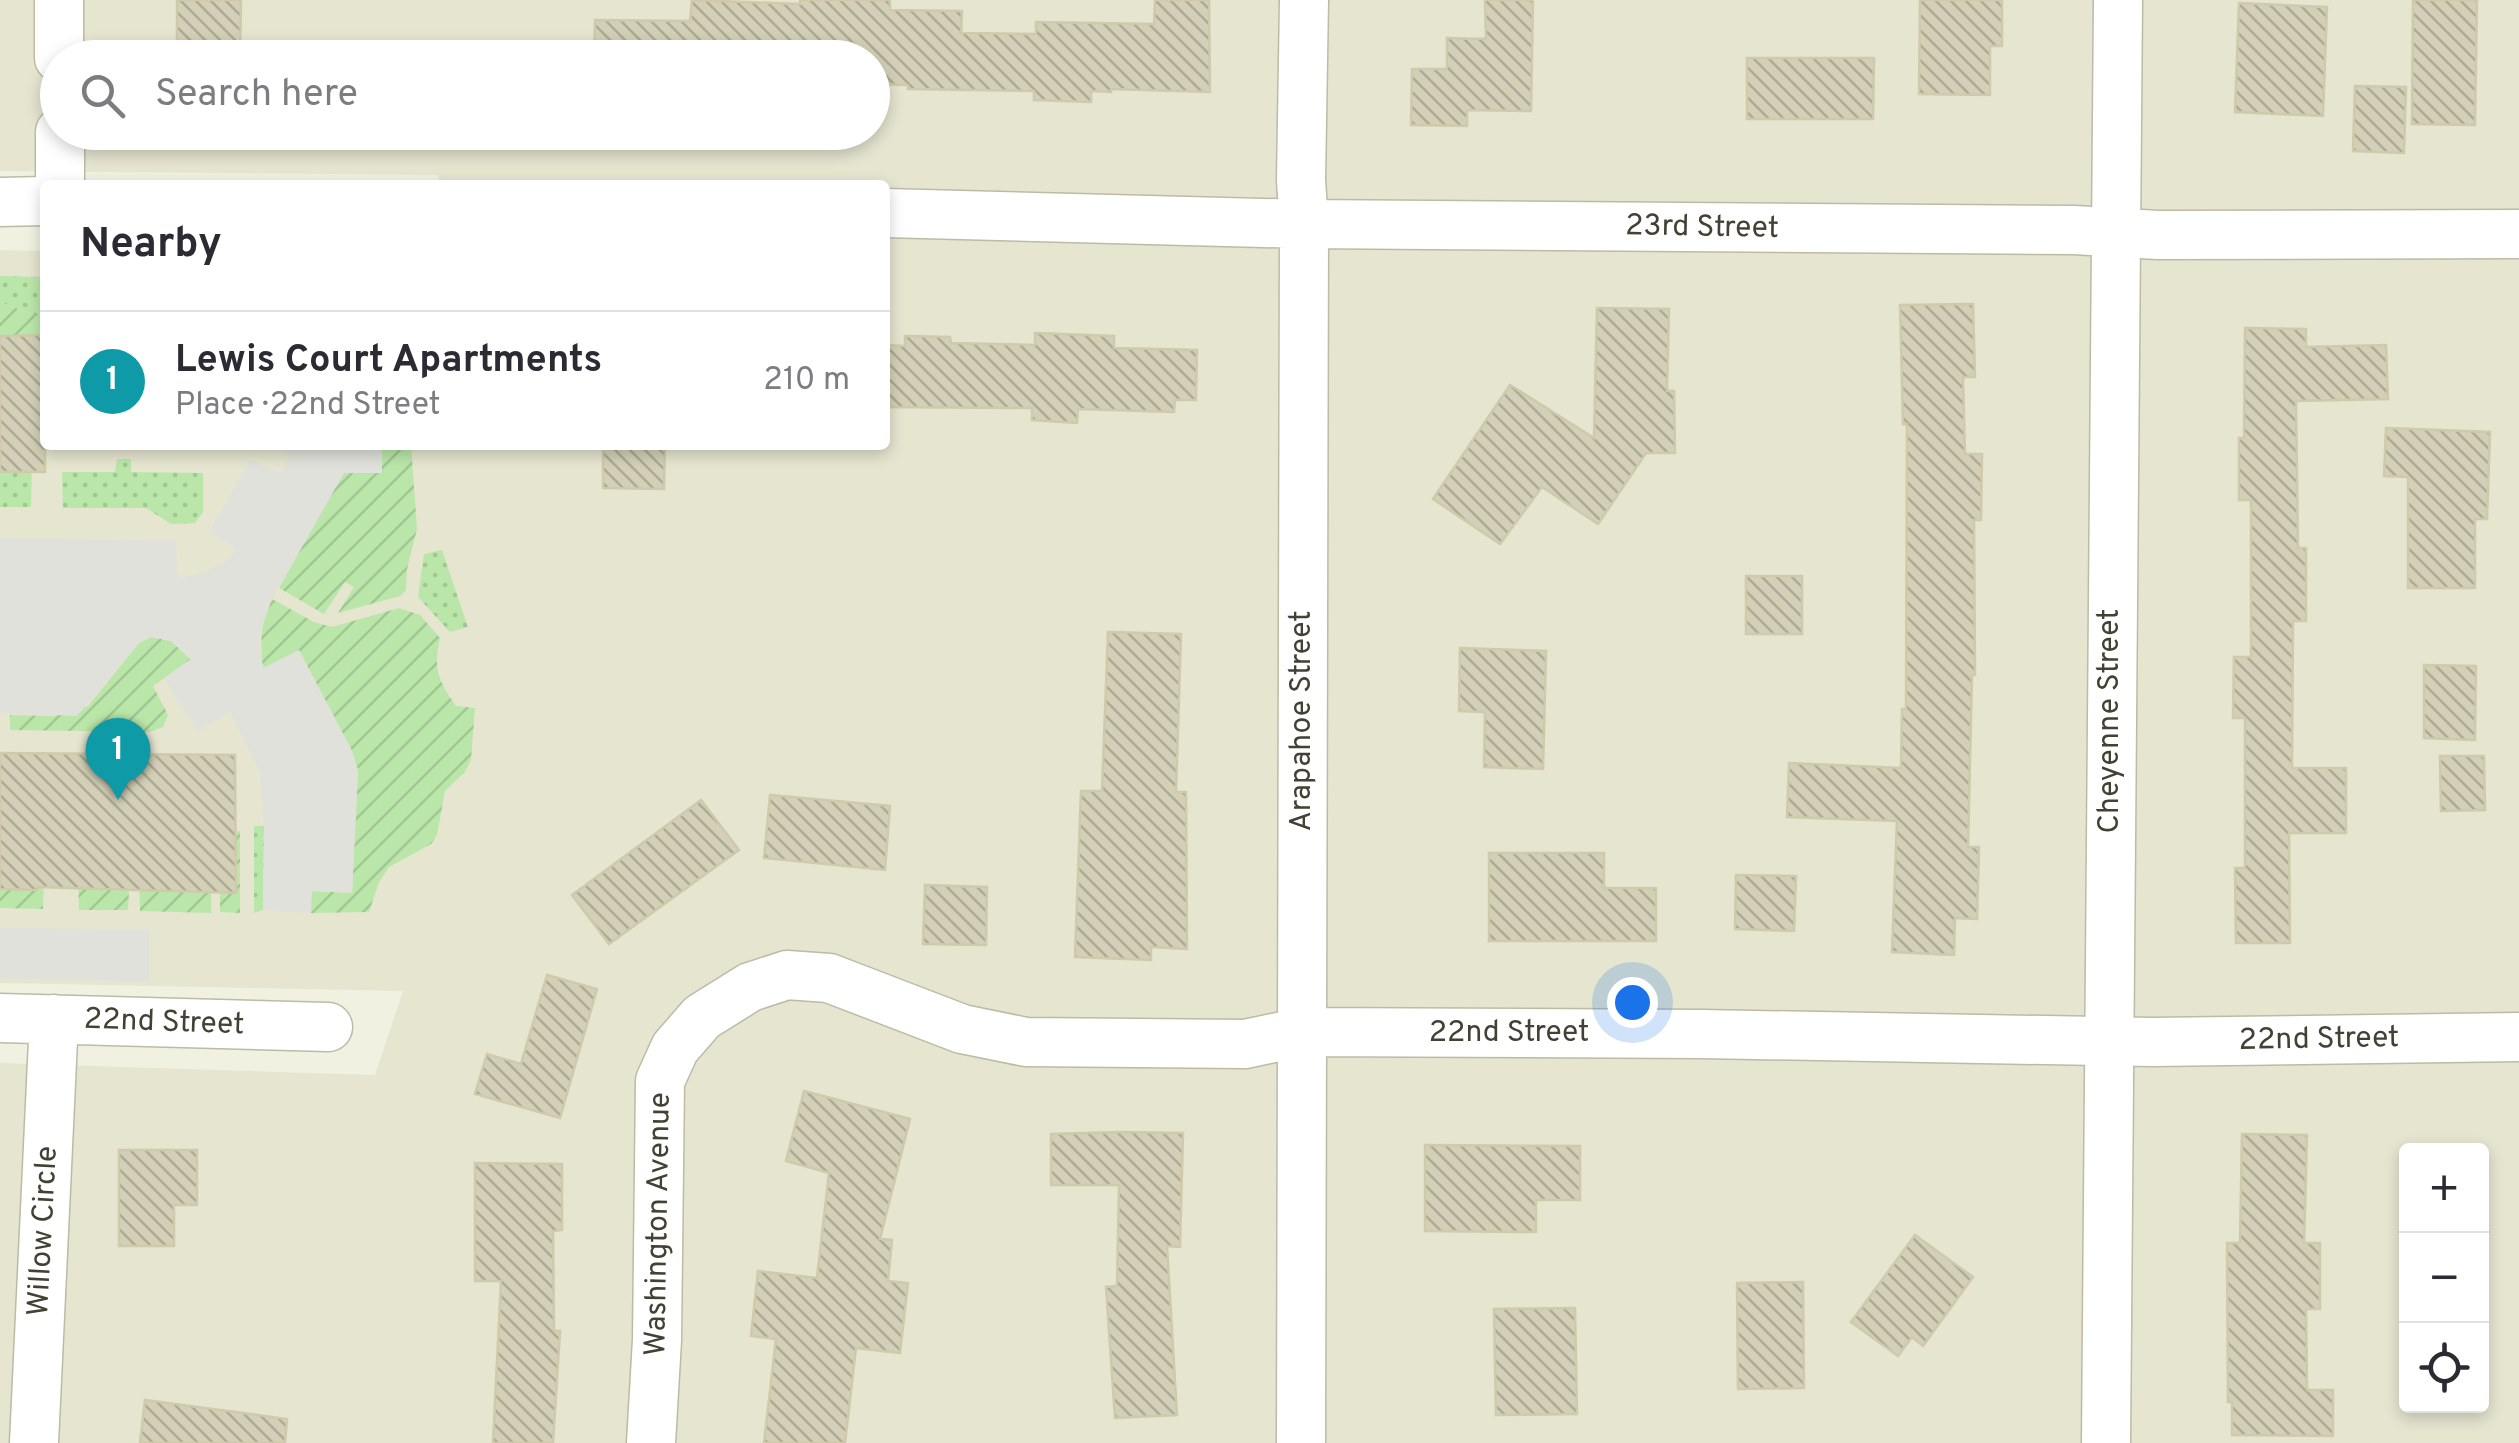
<!DOCTYPE html>
<html lang="en">
<head>
<meta charset="utf-8">
<style>
	:root { --surface:#fff; --page:#f2f2f3; --text:#2b2b33; --muted:#7c7c81; --line:#e1e1e2; --accent:#8a4c22 }
	body { margin:0; font-family:Overpass,sans-serif; background:var(--page); color:var(--text) }
	.controls { position:absolute; right:30px; bottom:30px; display:grid; overflow:hidden; border-radius:10px; box-shadow:0 5px 15px #0003 }
	.controls button { width:90px; height:90px; display:grid; place-items:center; padding:0; border:0; border-bottom:2px solid var(--line); background:var(--surface); color:var(--text); font:50px sans-serif }
	.you { position:absolute; left:1632px; top:1002px; width:35px; height:35px; margin:-25px; border:8px solid #fff; border-radius:50%; background:#1a73e8; box-shadow:0 0 0 15px #1a73e833 }
	.badge { display:grid; place-items:center; width:65px; height:65px; border-radius:50%; background:var(--accent); color:#fff; font-size:32px; font-weight:700 }
	.pin { position:absolute; translate:-50% -82px; filter:drop-shadow(0 2px 5px #0008) }
	.pin::after { content:''; position:absolute; top:52px; width:35px; height:30px; background:inherit; clip-path:polygon(0 0,100% 0,50% 100%) }
	.list { margin:0; padding:0; list-style:none }
	h2 { display:flex; justify-content:space-between; align-items:center; height:130px; margin:0; padding:0 40px; font-size:42px }
	h2 small { font-size:32px; font-weight:400; color:var(--muted) }
	.list li { display:grid; grid-template-columns:65px 1fr auto; gap:30px; align-items:center; box-sizing:border-box; height:140px; padding:0 40px; border-top:2px solid var(--line) }
	.list b { display:block; font-size:38px; white-space:nowrap }
	.list p { margin:0; font-size:32px; white-space:nowrap; color:var(--muted) }
	.list em { font-size:32px; font-style:normal; color:var(--muted) }
	.icon { flex:none; width:55px; height:55px; fill:none; stroke:currentColor; stroke-width:2; stroke-linecap:round; stroke-linejoin:round }
	.map { position:relative; flex:none; width:2519px; height:1443px; overflow:hidden }
	.search { position:absolute; background:var(--surface); box-shadow:0 5px 15px #0003; left:40px; top:40px; width:850px; height:110px; display:flex; align-items:center; gap:25px; box-sizing:border-box; padding:0 35px; border-radius:55px; color:var(--muted); font-size:38px }
	.panel { position:absolute; background:var(--surface); box-shadow:0 5px 15px #0003; left:40px; top:180px; width:850px; height:270px; border-radius:10px }
	.map>svg:first-child { display:block }
	.residential { fill:#e5e5d0; fill-rule:evenodd }
	.grass { fill:url(#grass-dots) }
	.garden { fill:url(#garden-furrows) }
	.parking { fill:#e1e1db }
	.building { fill:url(#building-back-hatch); stroke:#cecaaa; stroke-width:2.5 }
	.lines { fill:none; stroke-linecap:round; stroke-linejoin:round }
	.minor-casing { stroke:#bdbba5; stroke-width:51 }
	.minor { stroke:#fff; stroke-width:48 }
	.labels { text-anchor:middle; dominant-baseline:central; stroke-width:8; stroke-linejoin:round; paint-order:stroke }
	.street-label { font-size:30px; fill:#434133; stroke:#fff }
</style>
</head>
<body>
<div class="map">
<svg width="2519" height="1443" viewBox="0 0 2519 1443">
	<defs>
		<pattern id="grass-dots" width="8" height="8" patternUnits="userSpaceOnUse" patternTransform="scale(2.5)"><rect width="8" height="8" fill="#bae7a9"/><path d="M2 2h.1M6 6h.1" fill="none" stroke="#a1c792" stroke-width="1.8" stroke-linecap="round"/></pattern>
		<pattern id="garden-furrows" width="10" height="10" patternUnits="userSpaceOnUse" patternTransform="scale(2.5)"><rect width="10" height="10" fill="#bae7a9"/><path d="M-1 1l2-2M0 10L10 0M9 11l2-2" fill="none" stroke="#a1c792"/></pattern>
		<pattern id="building-back-hatch" width="6" height="6" patternUnits="userSpaceOnUse" patternTransform="scale(2.5)"><rect width="6" height="6" fill="#d3d0b7"/><path d="M-1 5l2 2M0 0l6 6M5-1l2 2" fill="none" stroke="#adaa95"/></pattern>
	</defs>
	<rect width="100%" height="100%" fill="#f1f1e2"/>
	<!-- residential -->
	<path class="residential" d="M 0,0 L 2519,0 L 2519,1443 L 0,1443 L 0,1063 L 375,1075 L 403,991 L 0,983 L 0,250 L 45,251 L 45,445 L 885,445 L 885,185 L 439,185 L 438,175 L 0,171 ZM 58,58 L 872,58 L 872,132 L 58,132 ZM 2406,1150 L 2482,1150 L 2482,1406 L 2406,1406 Z"/>
	<!-- grass -->
	<path class="grass" d="M 0,276 L 45,277 L 45,319 L 0,302 Z
		M 32,457 L 31,507 L 0,507 L 0,472 Z
		M 117,459 L 131,459 L 131,472 L 203,473 L 203,512 L 195,523 L 171,524 L 146,508 L 63,508 L 62,472 L 115,472 Z
		M 442,550 L 468,627 L 450,632 L 418,597 L 424,554 Z
		M 254,826 L 264,826 L 263,910 L 254,913 Z"/>
	<!-- garden -->
	<path class="garden" d="M 0,302 L 45,319 L 45,349 L 0,336 Z
		M 382,445 L 411,445 L 417,529 L 407,569 L 406,590 L 400,596 L 338,613 L 354,587 L 345,582 L 324,614 L 279,588 L 344,472 L 381,472 Z
		M 272,599 L 314,622 L 332,627 L 399,608 L 420,615 L 440,638 C 433,669 438,680 456,706 L 475,708 L 471,760 L 465,772 L 445,791 L 437,835 L 431,844 L 389,867 L 379,882 L 369,912 L 311,913 L 311,891 L 352,893 L 358,770 L 351,749 L 299,651 L 263,669 C 260,642 260,624 272,599 Z
		M 151,637 L 171,641 L 191,660 L 153,686 L 168,715 L 163,727 L 150,732 L 10,730 L 10,715 L 53,716 L 88,706 L 139,643 Z
		M 240,831 L 240,913 L 220,912 L 220,892 L 236,892 L 236,832 Z
		M 159,873 L 161,892 L 211,892 L 211,913 L 140,911 L 139,874 Z
		M 38,874 L 44,874 L 43,909 L 0,908 L 0,889 L 37,890 Z
		M 78,874 L 88,874 L 89,889 L 129,891 L 128,910 L 79,910 Z"/>
	<!-- parking -->
	<path class="parking" d="M 255,445 L 382,445 L 382,473 L 344,473 L 272,599 L 261,629 L 259,644 L 263,668 L 299,650 L 351,749 L 358,770 L 352,893 L 312,891 L 311,913 L 263,910 L 264,826 L 260,772 L 230,712 L 198,731 L 164,678 L 191,659 L 171,641 L 151,637 L 139,643 L 77,716 L 0,713 L 0,538 L 176,540 L 177,574 L 182,578 L 202,573 L 230,559 L 234,552 L 234,546 L 209,532 L 251,459 L 279,473 L 286,467 L 289,454 L 282,450 L 255,450 Z
		M 0,928 L 149,930 L 149,982 L 0,978 Z"/>
	<!-- building -->
	<path class="building" d="M 177,0 L 241,0 L 240,58 L 177,58 Z
		M 692,0 L 800,4 L 800,0 L 890,0 L 890,10 L 962,11 L 961,33 L 1036,34 L 1036,22 L 1154,24 L 1155,0 L 1209,0 L 1210,92 L 1111,89 L 1111,92 L 1091,91 L 1091,102 L 1034,100 L 1034,91 L 908,89 L 908,85 L 872,84 L 872,58 L 594,58 L 595,20 L 690,21 Z
		M 1485,0 L 1533,0 L 1531,111 L 1467,110 L 1467,126 L 1411,125 L 1412,69 L 1447,69 L 1447,38 L 1486,39 Z
		M 1920,0 L 2002,0 L 2002,46 L 1990,46 L 1990,95 L 1919,94 Z
		M 2413,0 L 2477,0 L 2475,125 L 2412,124 Z
		M 2239,3 L 2327,7 L 2323,116 L 2235,112 Z
		M 1747,58 L 1874,58 L 1873,119 L 1747,119 Z
		M 2355,86 L 2406,87 L 2404,153 L 2353,151 Z
		M 1973,304 L 1975,377 L 1963,377 L 1965,454 L 1982,454 L 1981,520 L 1974,520 L 1975,675 L 1972,675 L 1968,847 L 1979,847 L 1977,919 L 1955,918 L 1954,955 L 1892,952 L 1897,821 L 1787,817 L 1789,763 L 1901,768 L 1902,709 L 1906,709 L 1907,424 L 1903,424 L 1900,305 Z
		M 1597,308 L 1669,309 L 1667,391 L 1674,391 L 1675,453 L 1646,453 L 1598,524 L 1542,487 L 1500,544 L 1433,499 L 1510,385 L 1594,438 Z
		M 2245,328 L 2306,329 L 2306,347 L 2386,345 L 2388,399 L 2296,401 L 2298,548 L 2306,548 L 2306,621 L 2293,621 L 2292,768 L 2346,768 L 2346,833 L 2289,833 L 2290,943 L 2236,943 L 2235,868 L 2245,868 L 2245,718 L 2233,718 L 2234,657 L 2251,657 L 2251,500 L 2239,500 L 2239,438 L 2244,438 Z
		M 1035,333 L 1114,336 L 1114,348 L 1197,350 L 1196,400 L 1175,400 L 1174,412 L 1078,409 L 1077,423 L 1032,420 L 1032,408 L 885,407 L 885,345 L 905,346 L 905,336 L 950,337 L 951,343 L 1035,345 Z
		M 45,335 L 45,472 L 0,472 L 0,336 Z
		M 2386,428 L 2490,432 L 2487,519 L 2475,519 L 2475,588 L 2408,588 L 2408,477 L 2384,476 Z
		M 603,445 L 665,445 L 664,489 L 603,488 Z
		M 1746,576 L 1802,576 L 1802,634 L 1746,634 Z
		M 1108,632 L 1181,634 L 1176,792 L 1186,792 L 1187,949 L 1151,947 L 1151,960 L 1075,957 L 1081,791 L 1102,791 Z
		M 1460,648 L 1546,651 L 1543,769 L 1484,767 L 1485,712 L 1459,711 Z
		M 2424,665 L 2476,666 L 2475,740 L 2424,738 Z
		M 0,753 L 235,755 L 236,893 L 38,887 L 37,890 L 0,889 Z
		M 2440,756 L 2484,756 L 2485,810 L 2441,811 Z
		M 770,795 L 890,806 L 885,870 L 764,858 Z
		M 701,800 L 739,850 L 609,944 L 572,895 Z
		M 1489,853 L 1604,853 L 1604,888 L 1656,888 L 1656,941 L 1489,941 Z
		M 1736,875 L 1796,876 L 1794,931 L 1735,929 Z
		M 925,885 L 987,887 L 986,945 L 923,944 Z
		M 547,975 L 597,989 L 560,1118 L 475,1094 L 487,1054 L 521,1064 Z
		M 804,1091 L 910,1119 L 880,1239 L 892,1240 L 888,1281 L 908,1283 L 900,1353 L 856,1348 L 845,1443 L 764,1443 L 776,1339 L 751,1336 L 758,1271 L 817,1278 L 829,1173 L 786,1161 Z
		M 1120,1132 L 1183,1133 L 1180,1247 L 1167,1246 L 1177,1415 L 1115,1418 L 1106,1287 L 1117,1286 L 1119,1185 L 1051,1185 L 1051,1134 Z
		M 2242,1134 L 2307,1135 L 2304,1243 L 2320,1243 L 2320,1309 L 2306,1309 L 2307,1390 L 2333,1390 L 2333,1436 L 2232,1435 L 2232,1402 L 2228,1402 L 2227,1243 L 2240,1243 Z
		M 1425,1145 L 1580,1146 L 1580,1200 L 1536,1200 L 1536,1232 L 1425,1231 Z
		M 119,1150 L 197,1150 L 197,1205 L 174,1205 L 174,1246 L 119,1246 Z
		M 475,1163 L 562,1164 L 562,1230 L 553,1231 L 554,1331 L 560,1331 L 553,1443 L 493,1443 L 501,1281 L 475,1281 Z
		M 1915,1235 L 1973,1277 L 1923,1346 L 1912,1337 L 1898,1356 L 1851,1322 Z
		M 1803,1282 L 1804,1388 L 1738,1389 L 1737,1283 Z
		M 1575,1308 L 1577,1414 L 1496,1415 L 1494,1309 Z
		M 145,1400 L 287,1419 L 285,1443 L 140,1443 Z"/>
	<g class="lines">
		<!-- minor casing -->
		<g class="minor-casing">
			<path id="minor" d="M 59,0 L 59,58
				M 60,185 L 60,132
				M 0,202 L 45,201
				M 885,213 L 1304,224 L 2074,230 L 2158,235 L 2519,234
				M 0,1018 L 328,1027
				M 34,1443 L 54,1019
				M 651,1443 L 657,1340 L 660,1081 L 675,1048 L 702,1017 L 750,987 L 787,975 L 829,978 L 962,1029 L 1026,1042 L 1245,1044 L 1302,1032 L 1702,1034 L 2153,1042 L 2519,1037
				M 1301,1443 L 1304,224 L 1301,180 L 1304,0
				M 2106,1443 L 2118,0"/>
		</g>
		<!-- minor -->
		<use href="#minor" class="minor"/>
	</g>
	<g class="labels">
		<!-- street labels -->
		<g class="street-label">
			<text transform="translate(1702 228) rotate(1)">23rd Street</text>
			<text transform="translate(1302 721) rotate(-90)">Arapahoe Street</text>
			<text transform="translate(2110 721) rotate(-90)">Cheyenne Street</text>
			<text transform="translate(164 1023) rotate(2)">22nd Street</text>
			<text x="1509" y="1033">22nd Street</text>
			<text transform="translate(2319 1040) rotate(-1)">22nd Street</text>
			<text transform="translate(659 1224) rotate(-89)">Washington Avenue</text>
			<text transform="translate(44 1231) rotate(-87)">Willow Circle</text>
		</g>
	</g>
</svg>
<div class="controls">
<button>+</button>
<button>−</button>
<button><svg class="icon" aria-label="locate" viewBox="0 0 24 24"><circle cx="12" cy="12" r="6"/><path d="M12 2v4M12 18v4M2 12h4M18 12h4"/></svg></button>
</div>
<div class="you"></div>
<div class="pin badge" style="left:118px;top:800px;background:#0f9aa8">1</div>
<div class="search"><svg class="icon" aria-label="search" viewBox="0 0 24 24"><circle cx="10" cy="10" r="6"/><path d="M15 15l6 6"/></svg>Search here</div>
<section class="panel">
<h2>Nearby<small></small></h2>
<ul class="list">
<li><span class="badge" style="background:#0f9aa8">1</span><div><b>Lewis Court Apartments</b><p>Place · 22nd Street</p></div><em>210 m</em></li>
</ul>
</section>
</div>
</body>
</html>
